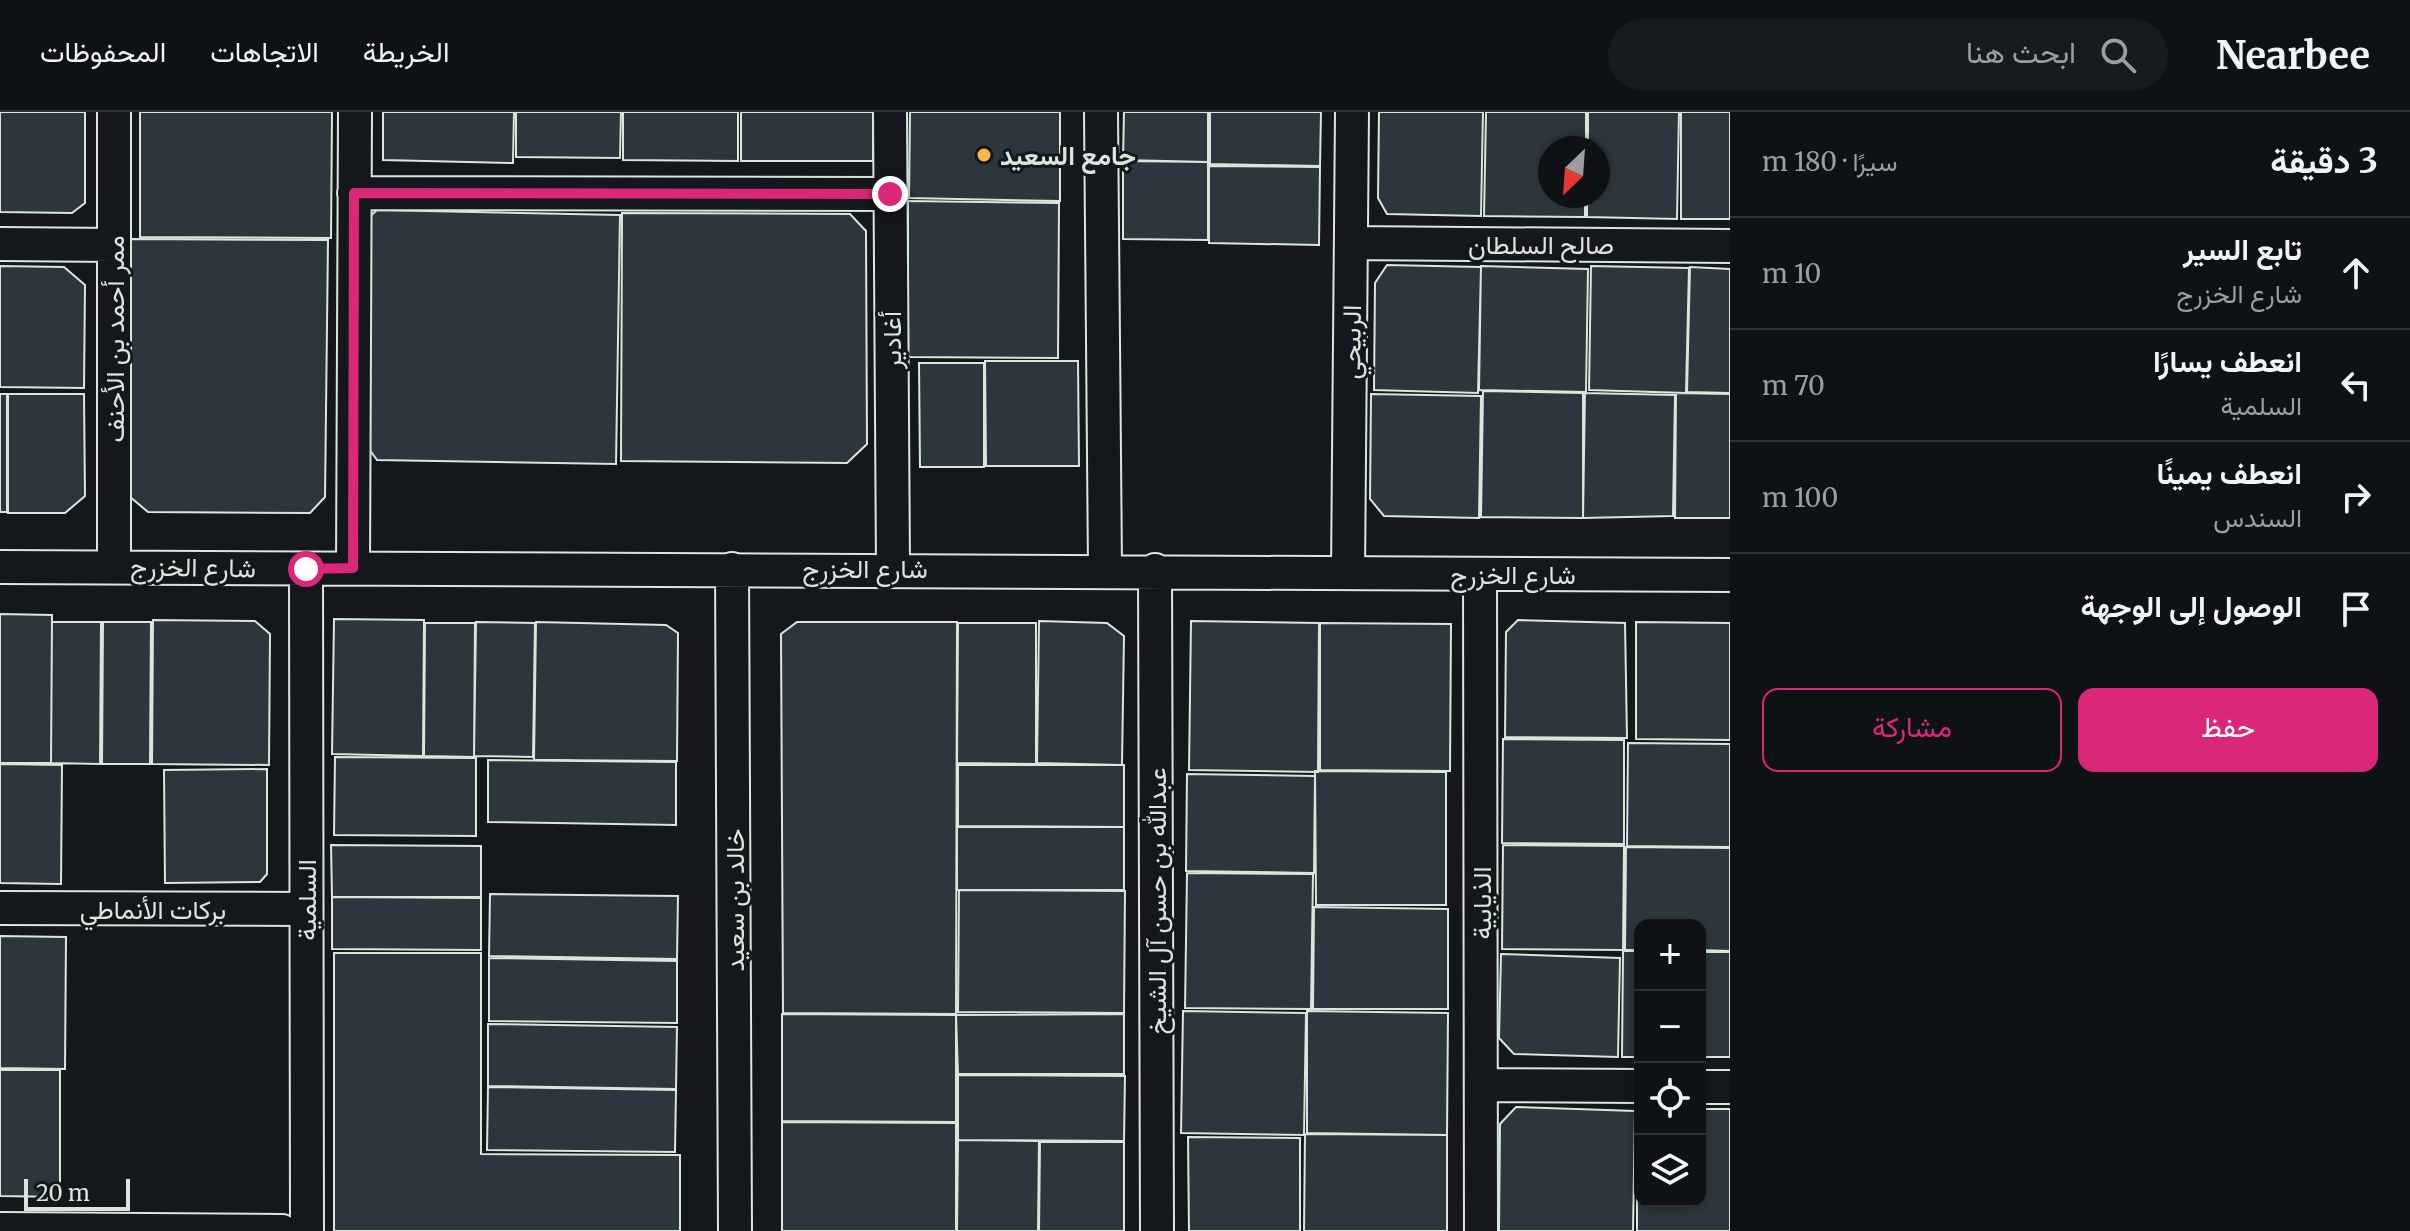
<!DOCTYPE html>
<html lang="ar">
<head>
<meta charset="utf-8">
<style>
	:root { --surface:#0f1215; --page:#181b1e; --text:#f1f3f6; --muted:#9b9ea0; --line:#2f3234; --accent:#db2777 }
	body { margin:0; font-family:Merriweather,Vazirmatn,serif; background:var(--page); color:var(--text); direction:rtl }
	.controls { position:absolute; right:24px; bottom:24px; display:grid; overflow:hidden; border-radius:16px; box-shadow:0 2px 6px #0004 }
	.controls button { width:72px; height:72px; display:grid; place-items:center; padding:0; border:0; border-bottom:2px solid var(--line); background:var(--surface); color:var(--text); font:40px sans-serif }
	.compass { position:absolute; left:1538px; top:24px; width:72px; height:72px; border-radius:50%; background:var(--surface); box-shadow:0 2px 6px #0004; rotate:205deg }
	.scale { position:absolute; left:24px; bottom:20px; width:106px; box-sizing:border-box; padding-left:8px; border:4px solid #d8e6dc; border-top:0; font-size:22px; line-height:28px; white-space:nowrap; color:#d8e6dc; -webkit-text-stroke:6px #14181c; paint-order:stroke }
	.stop { position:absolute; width:24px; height:24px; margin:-18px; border:6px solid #db2777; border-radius:50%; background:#fff }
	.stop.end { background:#db2777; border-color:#fff; box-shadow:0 2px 8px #0008 }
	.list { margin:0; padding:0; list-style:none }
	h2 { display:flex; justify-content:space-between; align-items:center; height:104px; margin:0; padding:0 32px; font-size:34px }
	h2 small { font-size:26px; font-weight:400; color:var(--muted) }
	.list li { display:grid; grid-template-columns:52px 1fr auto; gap:24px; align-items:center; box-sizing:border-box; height:112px; padding:0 32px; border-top:2px solid var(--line) }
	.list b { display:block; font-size:30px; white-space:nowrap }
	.list p { margin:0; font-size:26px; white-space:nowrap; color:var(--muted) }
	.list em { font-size:26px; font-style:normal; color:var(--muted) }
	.actions { display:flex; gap:16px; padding:24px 32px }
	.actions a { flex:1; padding:18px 0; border:2px solid var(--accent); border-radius:16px; text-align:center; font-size:28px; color:var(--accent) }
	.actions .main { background:var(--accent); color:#fff }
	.icon { flex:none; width:44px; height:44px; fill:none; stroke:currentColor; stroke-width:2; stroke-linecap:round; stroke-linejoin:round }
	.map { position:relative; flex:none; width:1730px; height:1119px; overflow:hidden; direction:ltr }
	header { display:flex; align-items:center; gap:48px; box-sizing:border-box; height:112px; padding:0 40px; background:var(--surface); border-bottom:2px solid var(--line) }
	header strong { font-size:38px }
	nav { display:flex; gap:44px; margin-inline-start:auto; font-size:28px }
	.search { width:560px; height:72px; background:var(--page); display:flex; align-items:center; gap:20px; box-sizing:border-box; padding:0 28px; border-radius:44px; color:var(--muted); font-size:30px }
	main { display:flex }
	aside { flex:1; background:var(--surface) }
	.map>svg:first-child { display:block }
	.building { fill:#2c363c; stroke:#d8e6dc; stroke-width:2 }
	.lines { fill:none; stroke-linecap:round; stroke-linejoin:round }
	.street-casing { stroke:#d8e6dc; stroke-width:36 }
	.street { stroke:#14181c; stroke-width:32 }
	.route { stroke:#db2777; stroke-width:10 }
	.poi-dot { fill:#ffb74d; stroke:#14181c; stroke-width:3 }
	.labels { text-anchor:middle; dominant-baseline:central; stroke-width:6; stroke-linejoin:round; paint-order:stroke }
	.poi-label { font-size:26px; font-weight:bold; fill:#d8e6dc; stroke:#14181c; text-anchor:start }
	.street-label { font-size:26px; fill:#d8e6dc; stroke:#14181c }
</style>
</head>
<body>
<header>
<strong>Nearbee</strong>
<div class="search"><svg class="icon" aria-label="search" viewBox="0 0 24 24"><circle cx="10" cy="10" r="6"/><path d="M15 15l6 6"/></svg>ابحث هنا</div>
<nav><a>الخريطة</a><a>الاتجاهات</a><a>المحفوظات</a></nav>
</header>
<main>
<aside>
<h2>3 دقيقة<small>سيرًا · 180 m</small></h2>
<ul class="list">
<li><svg class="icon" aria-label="ahead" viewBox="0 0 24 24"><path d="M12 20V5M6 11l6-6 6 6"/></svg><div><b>تابع السير</b><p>شارع الخزرج</p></div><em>10 m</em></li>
<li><svg class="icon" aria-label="left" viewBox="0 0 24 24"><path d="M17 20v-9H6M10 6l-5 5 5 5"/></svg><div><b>انعطف يسارًا</b><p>السلمية</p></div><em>70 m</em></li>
<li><svg class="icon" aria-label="right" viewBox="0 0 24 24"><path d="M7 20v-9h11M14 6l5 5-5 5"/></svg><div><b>انعطف يمينًا</b><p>السندس</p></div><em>100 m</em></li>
<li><svg class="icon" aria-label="arrive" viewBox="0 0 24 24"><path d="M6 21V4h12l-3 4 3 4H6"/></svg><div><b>الوصول إلى الوجهة</b></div></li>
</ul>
<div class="actions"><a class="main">حفظ</a><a>مشاركة</a></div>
</aside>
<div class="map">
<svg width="1730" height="1119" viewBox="0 0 1730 1119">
	<rect width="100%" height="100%" fill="#14181c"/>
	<!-- building -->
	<path class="building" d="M 0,0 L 85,0 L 85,91 L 72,101 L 0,100 Z
		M 140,0 L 332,0 L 331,126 L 140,125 Z
		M 383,0 L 514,0 L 513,51 L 383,48 Z
		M 516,0 L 621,0 L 620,46 L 516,45 Z
		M 623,0 L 738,0 L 738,49 L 623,48 Z
		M 741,0 L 873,0 L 873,49 L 741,49 Z
		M 910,0 L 1060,0 L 1060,89 L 909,86 Z
		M 1124,0 L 1208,0 L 1208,50 L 1123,48 Z
		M 1210,0 L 1321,0 L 1320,54 L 1210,52 Z
		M 1379,0 L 1483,0 L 1481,104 L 1387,102 L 1378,86 Z
		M 1486,0 L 1586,0 L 1586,36 L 1550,36 L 1550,84 L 1585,84 L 1585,105 L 1484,104 Z
		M 1588,0 L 1679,0 L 1677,107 L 1587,105 L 1587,84 L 1598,84 L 1598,36 L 1588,36 Z
		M 1681,0 L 1730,0 L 1730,107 L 1681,107 Z
		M 1123,49 L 1208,50 L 1208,128 L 1123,127 Z
		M 1209,54 L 1320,55 L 1319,133 L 1209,131 Z
		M 908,89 L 1059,91 L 1058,246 L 908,245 Z
		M 377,98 L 620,103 L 616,352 L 377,348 L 364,330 L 366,108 Z
		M 622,101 L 850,102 L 866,119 L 867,332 L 847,351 L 621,349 Z
		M 130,127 L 328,128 L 325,385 L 310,401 L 148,400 L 129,384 Z
		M 1387,153 L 1481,155 L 1478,281 L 1374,278 L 1375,171 Z
		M 0,154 L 64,155 L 85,173 L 84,276 L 0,275 Z
		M 1481,154 L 1588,157 L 1586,280 L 1479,278 Z
		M 1591,154 L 1689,156 L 1686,281 L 1589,278 Z
		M 1690,155 L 1730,157 L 1730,281 L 1687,280 Z
		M 985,249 L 1078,249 L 1079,354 L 986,354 Z
		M 919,251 L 984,251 L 984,355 L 920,355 Z
		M 1483,279 L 1583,281 L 1583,406 L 1481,405 Z
		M 1585,281 L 1675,283 L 1673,404 L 1583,406 Z
		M 1676,281 L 1730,282 L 1730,406 L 1675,406 Z
		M 0,282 L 7,282 L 7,400 L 0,400 Z
		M 8,282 L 84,282 L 85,384 L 65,401 L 8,401 Z
		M 1371,282 L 1481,284 L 1479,406 L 1384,404 L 1370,387 Z
		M 0,502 L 52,503 L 51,651 L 0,651 Z
		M 334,507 L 424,508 L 423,644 L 332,642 Z
		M 153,508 L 255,509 L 270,522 L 269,653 L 152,652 Z
		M 1518,508 L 1625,511 L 1627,626 L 1505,625 L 1506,520 Z
		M 1039,509 L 1107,511 L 1124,524 L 1122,653 L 1037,651 Z
		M 1191,509 L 1319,511 L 1318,660 L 1189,658 Z
		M 52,510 L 101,510 L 100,652 L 51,651 Z
		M 103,510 L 151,510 L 150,652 L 102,652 Z
		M 476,510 L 535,511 L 533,645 L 474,644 Z
		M 536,510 L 666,513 L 678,521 L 677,649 L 534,648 Z
		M 797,510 L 957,510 L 956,902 L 783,901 L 781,522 Z
		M 1636,510 L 1730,511 L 1730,628 L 1636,627 Z
		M 425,511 L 475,511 L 474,645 L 424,644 Z
		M 958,511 L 1036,511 L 1036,652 L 957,651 Z
		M 1320,511 L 1451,512 L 1450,659 L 1320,658 Z
		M 1503,627 L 1624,628 L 1624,732 L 1502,731 Z
		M 1628,631 L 1730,632 L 1730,735 L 1627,734 Z
		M 335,645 L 476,646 L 476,724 L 334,723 Z
		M 488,648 L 676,650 L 676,713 L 488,710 Z
		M 0,652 L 62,653 L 61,772 L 0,771 Z
		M 958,653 L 1124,653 L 1124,715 L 958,714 Z
		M 267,657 L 267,762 L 260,770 L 165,771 L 164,658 Z
		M 1315,659 L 1446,660 L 1446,793 L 1316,793 Z
		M 1187,662 L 1315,664 L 1314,761 L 1186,759 Z
		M 957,715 L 1124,715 L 1124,778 L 957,778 Z
		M 331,733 L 481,734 L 481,785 L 332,785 Z
		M 1503,733 L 1624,734 L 1623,838 L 1502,837 Z
		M 1626,735 L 1730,736 L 1730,839 L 1700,838 L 1700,813 L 1640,813 L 1640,838 L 1625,838 Z
		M 1187,761 L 1313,762 L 1311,897 L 1185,896 Z
		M 959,778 L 1125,779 L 1124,901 L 958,900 Z
		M 490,782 L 678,784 L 677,847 L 489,844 Z
		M 332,785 L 481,786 L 481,838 L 332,837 Z
		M 1314,795 L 1448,797 L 1448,897 L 1313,897 Z
		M 0,824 L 66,825 L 65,957 L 0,956 Z
		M 1623,839 L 1640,839 L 1640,945 L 1622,945 Z
		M 1700,840 L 1730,840 L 1730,945 L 1700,945 Z
		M 334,841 L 481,841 L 481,1042 L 680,1043 L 680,1119 L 334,1119 Z
		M 1501,842 L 1620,846 L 1618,945 L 1514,942 L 1499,926 Z
		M 489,846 L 677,849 L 677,911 L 489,909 Z
		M 1183,899 L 1306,901 L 1304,1023 L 1181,1021 Z
		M 1307,899 L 1448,901 L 1447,1023 L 1307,1021 Z
		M 782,902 L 956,903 L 956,1010 L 782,1009 Z
		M 1124,902 L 1124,962 L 958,962 L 956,903 Z
		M 488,912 L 677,915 L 676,977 L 488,974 Z
		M 0,958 L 60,958 L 60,1085 L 0,1084 Z
		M 958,963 L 1125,964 L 1124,1029 L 958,1028 Z
		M 488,975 L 676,978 L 675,1040 L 487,1038 Z
		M 1516,995 L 1635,999 L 1633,1119 L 1499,1119 L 1500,1012 Z
		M 1637,997 L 1640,1089 L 1700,1089 L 1700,997 L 1730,997 L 1730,1119 L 1637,1119 Z
		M 782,1010 L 956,1011 L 956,1119 L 782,1119 Z
		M 1305,1022 L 1447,1023 L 1447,1119 L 1304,1119 Z
		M 1188,1025 L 1300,1026 L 1300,1119 L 1189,1119 Z
		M 958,1028 L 1039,1029 L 1038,1119 L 957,1119 Z
		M 1040,1030 L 1124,1030 L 1124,1119 L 1039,1119 Z"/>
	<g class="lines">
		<!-- street casing -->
		<g class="street-casing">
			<path id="street" d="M 114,0 L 114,454
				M 890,0 L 893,456
				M 1101,0 L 1105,457
				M 354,81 L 890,82
				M 1352,131 L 1730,134
				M 0,132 L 114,133
				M 0,455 L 1730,463
				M 353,456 L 355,0
				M 306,457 L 307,1119
				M 732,457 L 735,1119
				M 1155,458 L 1157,1119
				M 1348,460 L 1352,0
				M 1480,463 L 1481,1119
				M 0,796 L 306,797
				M 1481,973 L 1640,974
				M 1700,975 L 1730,975
				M 0,1117 L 282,1119"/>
		</g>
		<!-- street -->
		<use href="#street" class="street"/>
	</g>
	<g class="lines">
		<!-- route -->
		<path class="route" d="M 306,457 L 353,456 L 354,81 L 890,82"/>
	</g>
	<!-- markers -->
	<circle class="poi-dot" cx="984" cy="43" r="8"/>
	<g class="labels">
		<!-- poi labels -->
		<g class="poi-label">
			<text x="1000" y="43">جامع السعيد</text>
		</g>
		<!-- street labels -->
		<g class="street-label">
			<text x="1541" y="132">صالح السلطان</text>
			<text transform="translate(114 227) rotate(-90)">ممر أحمد بن الأحنف</text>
			<text transform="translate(891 228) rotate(-90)">أغادير</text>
			<text transform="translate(1351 230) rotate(-89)">الربيحي</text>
			<text transform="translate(193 455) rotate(1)">شارع الخزرج</text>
			<text x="865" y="456">شارع الخزرج</text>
			<text x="1513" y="462">شارع الخزرج</text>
			<text transform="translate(306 788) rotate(-90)">السلمية</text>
			<text transform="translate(734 788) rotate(-90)">خالد بن سعيد</text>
			<text transform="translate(1156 789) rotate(-90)">عبدالله بن حسن آل الشيخ</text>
			<text transform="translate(1481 791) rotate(-90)">الذيابية</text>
			<text x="153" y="797">بركات الأنماطي</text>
		</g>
	</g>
</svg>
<div class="controls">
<button>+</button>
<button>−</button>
<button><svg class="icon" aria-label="locate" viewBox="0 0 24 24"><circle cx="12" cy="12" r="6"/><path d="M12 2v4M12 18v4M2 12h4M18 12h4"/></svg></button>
<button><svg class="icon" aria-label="layers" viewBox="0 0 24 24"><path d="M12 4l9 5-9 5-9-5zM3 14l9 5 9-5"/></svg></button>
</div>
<svg class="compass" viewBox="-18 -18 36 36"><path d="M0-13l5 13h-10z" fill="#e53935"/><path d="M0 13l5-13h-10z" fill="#9b9ea0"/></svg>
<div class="scale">20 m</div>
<div class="stop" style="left:306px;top:457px"></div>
<div class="stop end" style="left:890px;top:82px"></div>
</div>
</main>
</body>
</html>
